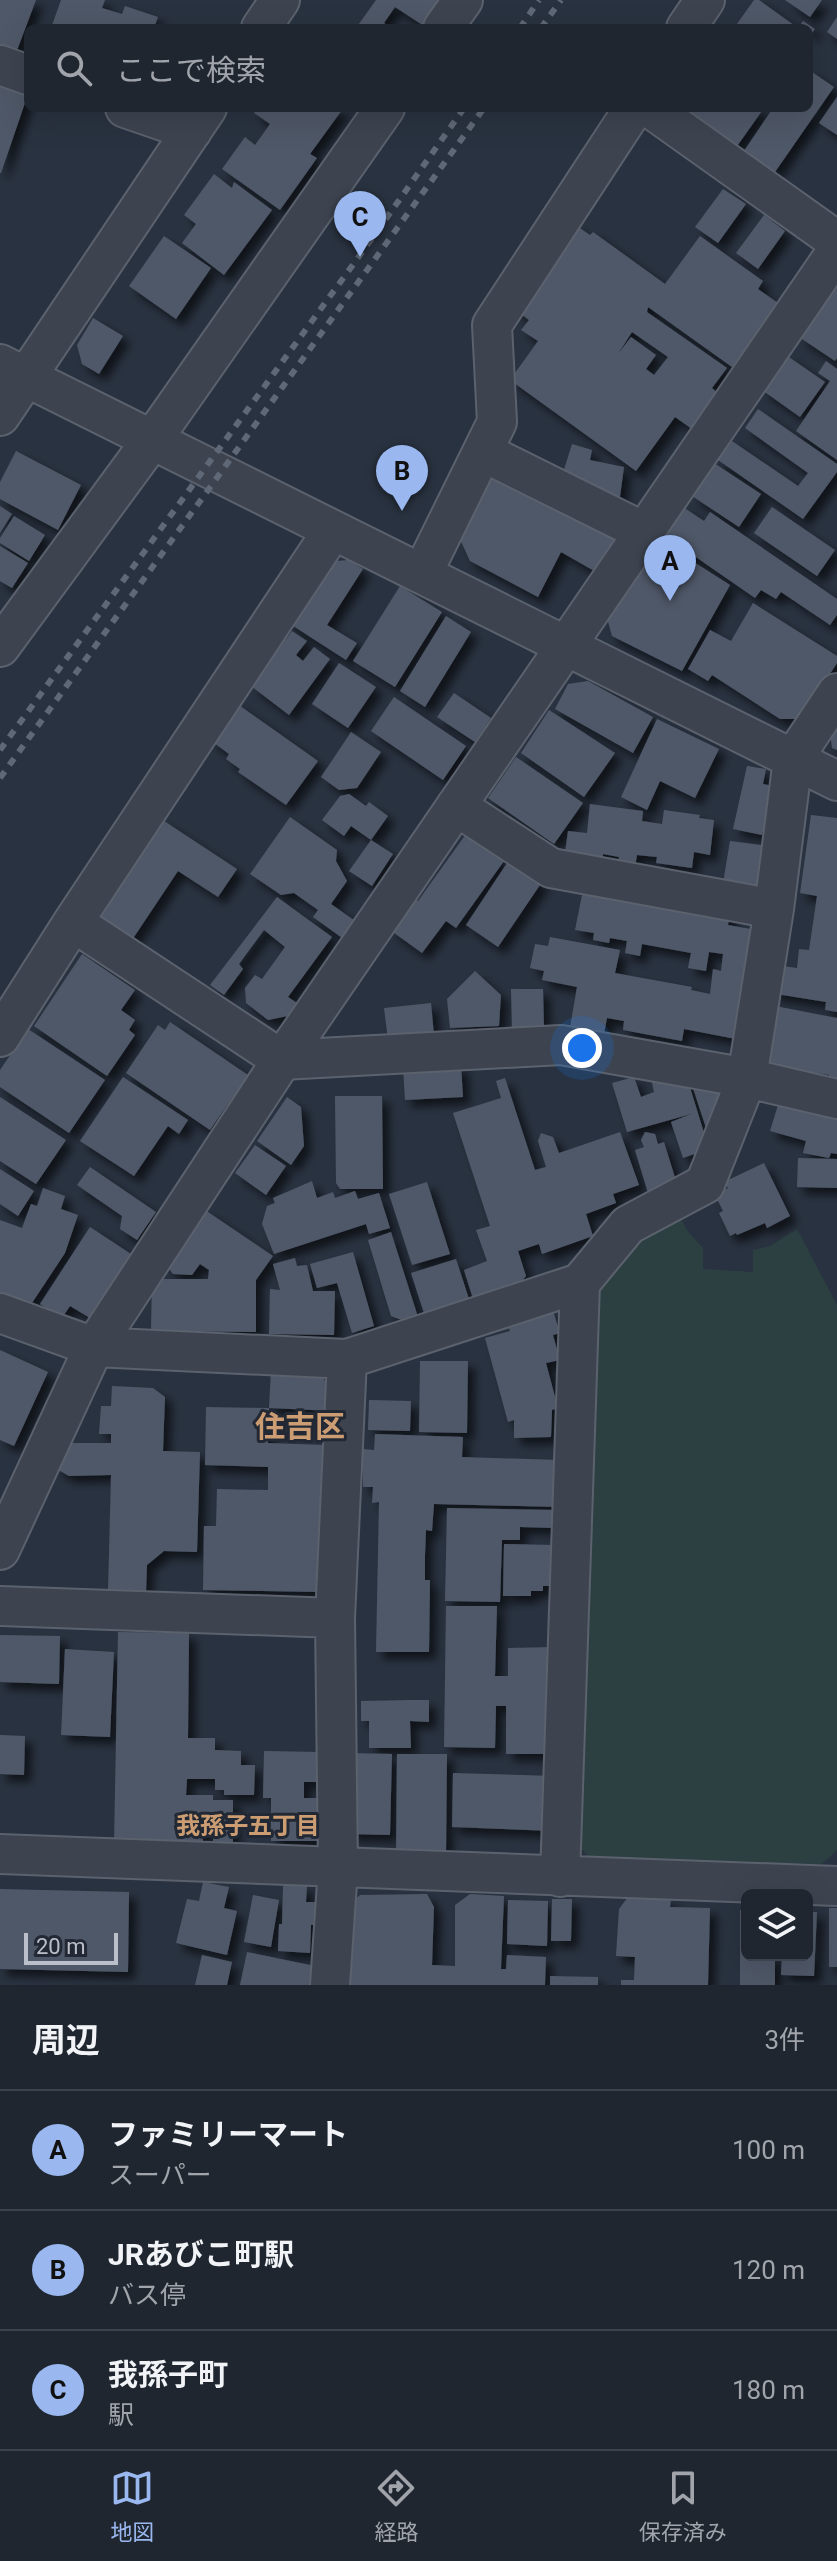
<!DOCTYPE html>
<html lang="ja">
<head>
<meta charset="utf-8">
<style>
	:root { --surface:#1f2630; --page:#2c323c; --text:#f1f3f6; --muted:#a1a5ab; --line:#3c434c; --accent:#9ab8ef }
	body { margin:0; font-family:Roboto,"Noto Sans JP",sans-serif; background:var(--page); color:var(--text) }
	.controls { position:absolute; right:24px; bottom:24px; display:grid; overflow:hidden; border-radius:12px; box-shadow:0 8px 32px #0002 }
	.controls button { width:72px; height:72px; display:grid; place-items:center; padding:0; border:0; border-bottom:2px solid var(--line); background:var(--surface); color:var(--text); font:40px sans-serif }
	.scale { position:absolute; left:24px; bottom:20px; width:94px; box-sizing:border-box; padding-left:8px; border:4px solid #babfca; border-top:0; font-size:22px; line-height:28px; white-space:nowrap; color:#babfca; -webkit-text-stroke:6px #222935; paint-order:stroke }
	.you { position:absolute; left:582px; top:1048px; width:28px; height:28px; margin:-20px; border:6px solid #fff; border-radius:50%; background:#1a73e8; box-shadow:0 0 0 12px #1a73e833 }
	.badge { display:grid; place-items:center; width:52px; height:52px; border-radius:50%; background:var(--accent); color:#111; font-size:26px; font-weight:700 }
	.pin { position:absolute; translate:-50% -66px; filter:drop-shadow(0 2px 4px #0008) }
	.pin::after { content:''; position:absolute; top:42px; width:28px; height:24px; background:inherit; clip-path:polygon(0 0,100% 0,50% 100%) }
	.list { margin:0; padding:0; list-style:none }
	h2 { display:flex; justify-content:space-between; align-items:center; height:104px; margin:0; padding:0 32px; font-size:34px }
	h2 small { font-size:26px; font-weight:400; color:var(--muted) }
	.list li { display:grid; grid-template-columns:52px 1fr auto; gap:24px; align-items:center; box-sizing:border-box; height:120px; padding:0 32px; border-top:2px solid var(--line) }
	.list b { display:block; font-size:30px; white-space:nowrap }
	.list p { margin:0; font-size:26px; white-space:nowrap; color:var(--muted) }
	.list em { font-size:26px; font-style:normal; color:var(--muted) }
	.icon { flex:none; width:44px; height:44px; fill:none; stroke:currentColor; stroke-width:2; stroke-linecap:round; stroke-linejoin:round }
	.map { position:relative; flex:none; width:837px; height:1985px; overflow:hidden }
	.search { position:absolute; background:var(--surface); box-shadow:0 8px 32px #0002; left:24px; right:24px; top:24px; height:88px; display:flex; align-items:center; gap:20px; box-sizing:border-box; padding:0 28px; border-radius:12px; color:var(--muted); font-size:30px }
	.sheet { height:464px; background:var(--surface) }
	nav { display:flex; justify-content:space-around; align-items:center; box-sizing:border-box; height:112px; border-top:2px solid var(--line); background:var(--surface); font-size:22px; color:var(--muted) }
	nav a { display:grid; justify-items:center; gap:4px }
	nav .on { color:var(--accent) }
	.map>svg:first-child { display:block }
	.green { fill:#2c4042 }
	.building { fill:#505968; fill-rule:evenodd; filter:url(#shadow) }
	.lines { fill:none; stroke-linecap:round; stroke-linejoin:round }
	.minor-casing { stroke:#5b626d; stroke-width:42 }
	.minor { stroke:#3d4450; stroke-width:38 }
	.rail { stroke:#5f6876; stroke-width:6; stroke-dasharray:8 8; stroke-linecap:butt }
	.labels { text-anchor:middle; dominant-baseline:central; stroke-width:6; stroke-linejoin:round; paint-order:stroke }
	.neighbourhood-label { font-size:24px; font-weight:bold; fill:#cc9d72; stroke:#222935 }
	.district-label { font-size:30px; font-weight:bold; fill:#cc9d72; stroke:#222935 }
</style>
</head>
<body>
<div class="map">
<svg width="837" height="1985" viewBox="0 0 837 1985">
	<defs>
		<filter id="shadow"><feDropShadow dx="7" dy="7" stdDeviation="4" flood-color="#0009"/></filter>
	</defs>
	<rect width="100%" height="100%" fill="#293240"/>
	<!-- green -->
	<path class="green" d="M 677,1213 L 689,1233 L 703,1248 L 703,1269 L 753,1272 L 753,1250 L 770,1246 L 797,1229 L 837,1305 L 837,1850 L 822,1864 L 591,1858 L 574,1842 L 594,1290 L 633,1233 Z"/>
	<!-- building -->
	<path class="building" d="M 0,0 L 36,0 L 16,53 L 0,46 Z
		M 61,0 L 105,0 L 102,8 L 122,14 L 125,6 L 158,17 L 155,25 L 163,28 L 51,28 Z
		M 376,0 L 447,0 L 427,28 L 395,7 L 384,23 L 391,28 L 356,28 Z
		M 754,0 L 759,0 L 798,28 L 803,21 L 815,29 L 809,37 L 809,28 L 734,28 Z
		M 785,0 L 822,0 L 810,17 Z
		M 837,17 L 837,39 L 827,32 Z
		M 809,70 L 834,87 L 775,172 L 744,151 L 773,108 L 809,108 Z
		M 0,84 L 28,94 L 1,173 L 0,173 Z
		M 837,97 L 837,135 L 819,123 Z
		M 258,108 L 340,108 L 342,110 L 310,154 L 317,158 L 280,210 L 222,169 L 245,137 L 255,145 L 270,124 L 254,113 Z
		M 676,108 L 764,108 L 735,149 Z
		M 214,174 L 232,188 L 234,182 L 272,210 L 224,275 L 182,243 L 196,224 L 184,215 Z
		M 723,189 L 746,204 L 718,243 L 695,227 Z
		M 764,215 L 785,231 L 758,269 L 736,253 Z
		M 574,224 L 590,235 L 593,232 L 665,284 L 700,236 L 763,281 L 758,289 L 778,303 L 732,367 L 648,307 L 647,312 L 727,368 L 712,388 L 718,393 L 692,429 L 675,417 L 636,471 L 510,380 L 538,341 L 521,330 L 529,320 L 514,309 ZM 632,332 L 668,357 L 654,375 L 646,369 L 656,355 L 631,337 L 618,354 Z
		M 164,236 L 211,268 L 176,319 L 129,286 Z
		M 837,281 L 837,358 L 835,361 L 799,337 Z
		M 93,318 L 123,336 L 99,374 L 82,364 L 77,345 Z
		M 786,355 L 825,382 L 800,417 L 762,390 Z
		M 826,361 L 837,369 L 837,460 L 796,431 L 830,381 L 818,373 Z
		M 758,409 L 837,464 L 837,472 L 803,519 L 718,460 L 732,441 L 798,486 L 808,473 L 745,428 Z
		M 572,444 L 592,450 L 590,460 L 624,467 L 619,504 L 562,476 Z
		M 16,451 L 81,485 L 58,530 L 0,499 L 0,482 Z
		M 714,463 L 761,494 L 739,527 L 692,496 Z
		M 497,470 L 610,529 L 615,539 L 596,572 L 561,552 L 538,597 L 470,561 L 459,537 Z
		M 0,506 L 12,514 L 0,533 Z
		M 683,507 L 704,521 L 710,512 L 837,599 L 837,615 L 830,625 L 781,592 L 776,599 L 761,590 L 755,598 L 690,553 L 686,557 L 730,585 L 682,671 L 612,636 L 607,618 Z
		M 772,507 L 835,550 L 817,576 L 754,533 Z
		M 14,516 L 45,535 L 29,561 L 0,543 L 0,538 Z
		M 0,546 L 28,563 L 12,588 L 0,581 Z
		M 348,560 L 363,569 L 327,625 L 357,643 L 346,660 L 287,622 L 326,562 Z
		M 400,586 L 442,612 L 395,687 L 353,661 Z
		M 753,603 L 837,656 L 837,663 L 801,719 L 780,719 L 712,675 L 708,681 L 688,669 L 710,630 L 731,641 Z
		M 446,616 L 471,632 L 425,707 L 400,691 Z
		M 292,631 L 307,641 L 296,655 L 303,661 L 314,647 L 330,659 L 289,715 L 251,686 Z
		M 339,663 L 376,687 L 348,728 L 312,704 Z
		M 588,681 L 653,717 L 633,753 L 555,709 L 568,684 Z
		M 454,693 L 491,718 L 475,742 L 437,717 Z
		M 394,697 L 466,746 L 443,780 L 371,731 Z
		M 236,703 L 318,761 L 286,805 L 238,772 L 240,769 L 226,759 L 229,754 L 210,740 Z
		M 549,710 L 615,753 L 584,797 L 521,753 Z
		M 837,712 L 837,750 L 832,748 L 829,726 Z
		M 657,719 L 719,749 L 695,798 L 660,781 L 647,810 L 621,797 Z
		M 351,732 L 381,752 L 357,788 L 339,790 L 321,777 Z
		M 516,757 L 583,803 L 554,844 L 488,798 Z
		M 747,766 L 766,769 L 763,784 L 773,786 L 762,835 L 733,829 Z
		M 349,794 L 366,806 L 369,802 L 388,816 L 371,840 L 351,826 L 344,836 L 322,820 L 340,796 Z
		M 590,804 L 643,811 L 642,821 L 662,824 L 664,810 L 700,815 L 699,818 L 714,820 L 710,855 L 694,852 L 692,868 L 656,863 L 657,857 L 637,855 L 635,867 L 618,864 L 619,857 L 603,854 L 603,864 L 564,860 L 568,831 L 587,833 Z
		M 811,815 L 837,818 L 837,1012 L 825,1010 L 826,1002 L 770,993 L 775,965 L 797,968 L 799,949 L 809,950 L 817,896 L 800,893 Z
		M 290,817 L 337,850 L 336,861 L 347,881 L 331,904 L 358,923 L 345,940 L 313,917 L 318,910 L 294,893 L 281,895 L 250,874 Z
		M 161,819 L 237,869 L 218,897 L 178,871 L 130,943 L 94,919 Z
		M 466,834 L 504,861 L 456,928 L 446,921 L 422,953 L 390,930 L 414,897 L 418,901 Z
		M 371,840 L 393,854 L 372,886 L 349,871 Z
		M 730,841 L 769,846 L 764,886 L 749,893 L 722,889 Z
		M 509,860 L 542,882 L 498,947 L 466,925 Z
		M 585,880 L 620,886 L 617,901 L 634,904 L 636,892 L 651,894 L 649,906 L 700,915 L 703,902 L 731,907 L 728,925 L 756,930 L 741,1040 L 684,1029 L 682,1041 L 623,1030 L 624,1021 L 607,1018 L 603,1039 L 569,1033 L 577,987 L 542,980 L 544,971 L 530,968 L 535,944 L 548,946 L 550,937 L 620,950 L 615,973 L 692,987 L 691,990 L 710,994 L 713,969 L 721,971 L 723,954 L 709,952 L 706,971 L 688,968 L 691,953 L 642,944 L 640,956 L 625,953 L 627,941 L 610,938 L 609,943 L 593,940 L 594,933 L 575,930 Z
		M 277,897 L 332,937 L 288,997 L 297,1003 L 288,1016 L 268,1020 L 246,1003 L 245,988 L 255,975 L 262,979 L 285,947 L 264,930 L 239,964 L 243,969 L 224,995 L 210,985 Z
		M 82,954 L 135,990 L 121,1010 L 135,1020 L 129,1030 L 135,1035 L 107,1076 L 34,1026 Z
		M 475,971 L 501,995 L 499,1026 L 450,1028 L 447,999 Z
		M 511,989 L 543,989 L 544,1028 L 512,1029 Z
		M 431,1003 L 434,1035 L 388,1040 L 384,1008 Z
		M 775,1006 L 837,1018 L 837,1088 L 828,1086 L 829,1075 L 773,1066 L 767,1056 Z
		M 170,1022 L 248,1075 L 210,1130 L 126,1073 L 158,1025 L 165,1030 Z
		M 28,1029 L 105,1080 L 69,1133 L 0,1087 L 0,1070 Z
		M 461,1065 L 463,1097 L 405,1100 L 403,1068 Z
		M 684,1068 L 709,1149 L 683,1158 L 671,1122 L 691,1114 L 627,1132 L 612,1083 L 634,1077 L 641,1097 L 654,1092 L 651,1078 Z
		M 123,1077 L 188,1120 L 179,1134 L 168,1126 L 134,1176 L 80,1141 Z
		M 505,1078 L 535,1170 L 546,1167 L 538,1141 L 541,1133 L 553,1137 L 559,1153 L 620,1132 L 639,1185 L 613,1194 L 616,1203 L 586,1214 L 593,1236 L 542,1254 L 539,1244 L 518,1251 L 526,1276 L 515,1290 L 474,1302 L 464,1270 L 487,1261 L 476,1230 L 490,1226 L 453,1113 L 501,1098 L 496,1081 Z
		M 692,1085 L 716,1086 L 725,1111 L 717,1125 L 706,1128 Z
		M 335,1096 L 382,1096 L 383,1189 L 340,1189 L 336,1183 Z
		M 0,1097 L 66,1140 L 36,1184 L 0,1161 Z
		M 287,1097 L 301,1107 L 304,1146 L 291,1165 L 257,1141 Z
		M 778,1105 L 837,1120 L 837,1154 L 831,1153 L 829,1158 L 803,1153 L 806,1141 L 770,1131 Z
		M 645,1132 L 655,1134 L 658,1144 L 664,1142 L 677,1184 L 648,1193 L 635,1150 L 644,1147 L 641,1140 Z
		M 255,1145 L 286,1166 L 266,1195 L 235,1173 Z
		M 798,1158 L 837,1159 L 837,1188 L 797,1187 Z
		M 764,1163 L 790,1216 L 767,1228 L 765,1223 L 737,1235 L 736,1233 L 730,1236 L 719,1213 L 723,1211 L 715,1195 L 728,1188 L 724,1182 Z
		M 90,1167 L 156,1212 L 137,1240 L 120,1229 L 122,1216 L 77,1185 Z
		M 0,1169 L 34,1191 L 18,1216 L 0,1204 Z
		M 312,1181 L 317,1198 L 333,1192 L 335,1198 L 355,1191 L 358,1199 L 379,1193 L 390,1228 L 369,1234 L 366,1224 L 274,1254 L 262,1224 L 267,1206 L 275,1203 L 273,1198 Z
		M 427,1182 L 450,1254 L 412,1265 L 389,1194 Z
		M 43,1188 L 65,1196 L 61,1209 L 78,1215 L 65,1253 L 30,1306 L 0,1296 L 0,1220 L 22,1228 L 31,1204 L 37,1206 Z
		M 205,1210 L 273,1256 L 256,1280 L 256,1332 L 151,1331 L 152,1279 L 208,1279 L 209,1270 L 200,1264 L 192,1275 L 173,1274 L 166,1265 Z
		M 90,1227 L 131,1254 L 90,1318 L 70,1306 L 62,1318 L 40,1304 Z
		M 391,1232 L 418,1317 L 404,1321 L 391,1316 L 368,1240 Z
		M 353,1252 L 374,1326 L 352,1333 L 337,1283 L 317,1288 L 310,1264 Z
		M 295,1258 L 297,1266 L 307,1265 L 313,1291 L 335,1291 L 334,1335 L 269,1334 L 270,1289 L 280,1290 L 273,1264 Z
		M 456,1259 L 469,1299 L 424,1313 L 411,1273 Z
		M 553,1311 L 560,1333 L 553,1335 L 560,1360 L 546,1363 L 558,1408 L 552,1410 L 551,1437 L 514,1438 L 514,1420 L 508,1422 L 485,1338 L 510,1331 L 508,1325 Z
		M 0,1350 L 48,1372 L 14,1446 L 0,1440 Z
		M 420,1361 L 468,1361 L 467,1433 L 419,1432 Z
		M 271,1369 L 314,1372 L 313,1377 L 322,1377 L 334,1392 L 333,1411 L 269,1408 Z
		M 112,1386 L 153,1388 L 165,1397 L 163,1451 L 200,1452 L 197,1552 L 164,1551 L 147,1565 L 146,1593 L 108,1591 L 111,1475 L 69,1476 L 55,1468 L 68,1443 L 111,1443 L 111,1434 L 99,1434 L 101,1406 L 111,1406 Z
		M 369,1400 L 411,1401 L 410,1431 L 368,1430 Z
		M 206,1407 L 269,1408 L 268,1443 L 324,1445 L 320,1592 L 203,1590 L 204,1526 L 216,1526 L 217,1489 L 268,1490 L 268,1467 L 205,1465 Z
		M 375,1434 L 463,1437 L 462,1457 L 561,1460 L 560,1507 L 434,1504 L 432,1531 L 426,1530 L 425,1555 L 425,1580 L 430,1580 L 429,1652 L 376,1652 L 379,1502 L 372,1503 L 373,1487 L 363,1487 L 363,1449 L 374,1450 Z
		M 447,1508 L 555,1510 L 554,1528 L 520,1527 L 520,1540 L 502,1540 L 500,1602 L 445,1601 Z
		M 504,1544 L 555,1545 L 555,1586 L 543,1586 L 543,1591 L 531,1591 L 531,1596 L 503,1596 Z
		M 446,1606 L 497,1606 L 495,1676 L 508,1676 L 508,1648 L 555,1647 L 556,1754 L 506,1754 L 506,1706 L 496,1706 L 495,1748 L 444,1747 Z
		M 118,1632 L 189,1633 L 188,1738 L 215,1738 L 215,1750 L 241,1751 L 241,1765 L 255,1765 L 254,1795 L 224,1795 L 224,1790 L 215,1790 L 215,1779 L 187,1779 L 186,1795 L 213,1795 L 213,1800 L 233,1800 L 233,1846 L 213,1846 L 213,1830 L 203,1830 L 203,1846 L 114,1845 Z
		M 0,1635 L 60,1636 L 59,1684 L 0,1682 Z
		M 65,1649 L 114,1652 L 110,1737 L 61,1735 Z
		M 410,1700 L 429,1700 L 429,1722 L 410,1721 L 411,1748 L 369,1748 L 369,1721 L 361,1721 L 361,1701 Z
		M 0,1735 L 25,1736 L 24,1775 L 0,1774 Z
		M 264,1751 L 321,1752 L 321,1782 L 304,1782 L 304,1798 L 322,1798 L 322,1841 L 271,1841 L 271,1798 L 263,1798 Z
		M 349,1753 L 392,1754 L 390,1835 L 348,1834 Z
		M 397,1754 L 447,1754 L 446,1856 L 396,1856 Z
		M 453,1773 L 554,1776 L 553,1831 L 452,1827 Z
		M 203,1882 L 229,1887 L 224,1908 L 237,1911 L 227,1955 L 176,1943 L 187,1899 L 199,1901 Z
		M 283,1886 L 307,1886 L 306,1902 L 318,1902 L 317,1925 L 311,1925 L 310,1953 L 278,1951 L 279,1924 L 282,1924 Z
		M 0,1889 L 129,1892 L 128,1972 L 0,1969 Z
		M 427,1894 L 434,1907 L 432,1965 L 455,1966 L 455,1905 L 470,1894 L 504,1896 L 501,1969 L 506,1969 L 507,1955 L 546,1957 L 545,1985 L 344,1985 L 346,1907 L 360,1895 Z
		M 253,1895 L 279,1900 L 271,1947 L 244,1942 Z
		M 628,1897 L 671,1900 L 670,1907 L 710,1908 L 708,1985 L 621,1985 L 621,1980 L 634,1980 L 635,1957 L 616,1956 L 619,1909 Z
		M 552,1899 L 572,1899 L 571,1941 L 551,1941 Z
		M 508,1900 L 548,1901 L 547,1946 L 507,1944 Z
		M 829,1908 L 837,1908 L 837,1967 L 829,1967 Z
		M 740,1910 L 747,1910 L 747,1955 L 775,1955 L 775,1985 L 740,1985 Z
		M 807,1912 L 817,1912 L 814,1976 L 781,1975 L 782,1955 L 807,1955 Z
		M 247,1952 L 315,1966 L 311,1985 L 240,1985 Z
		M 202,1955 L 232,1962 L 227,1985 L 195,1985 Z
		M 550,1976 L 598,1977 L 598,1985 L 550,1985 Z"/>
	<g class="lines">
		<!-- minor casing -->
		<g class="minor-casing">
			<path id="minor" d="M 261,28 L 280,0
				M 443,28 L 463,0
				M 686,28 L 705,0
				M 0,65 L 28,75
				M 125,108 L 192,131
				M 650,108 L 837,241
				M 0,364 L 837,781
				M 0,416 L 207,108
				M 483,452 L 644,532
				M 422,574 L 497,422 L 492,325 L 634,108
				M 0,647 L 152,440 L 385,108
				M 456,806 L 551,868 L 774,909
				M 73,922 L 282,1060 L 561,1045 L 747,1078 L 837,1099
				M 0,1037 L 73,922 L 333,530
				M 0,1313 L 94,1347 L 347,1359 L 580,1283
				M 0,1550 L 94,1347 L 282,1060 L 837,251
				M 0,1606 L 335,1618
				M 0,1854 L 837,1886
				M 560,1877 L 580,1283 L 628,1225 L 705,1184 L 747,1078 L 774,909 L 793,759 L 837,693
				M 330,1985 L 338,1868 L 335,1618 L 347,1359"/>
		</g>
		<!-- minor -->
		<use href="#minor" class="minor"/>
		<!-- rail -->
		<path class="rail" d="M 520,28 L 539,0
			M 541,28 L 561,0
			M 0,750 L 376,233 L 464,108
			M 0,778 L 484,108"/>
	</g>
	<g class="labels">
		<!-- neighbourhood labels -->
		<g class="neighbourhood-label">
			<text x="248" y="1826">我孫子五丁目</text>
		</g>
		<!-- district labels -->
		<g class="district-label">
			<text x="300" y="1426">住吉区</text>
		</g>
	</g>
</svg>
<div class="controls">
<button><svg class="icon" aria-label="layers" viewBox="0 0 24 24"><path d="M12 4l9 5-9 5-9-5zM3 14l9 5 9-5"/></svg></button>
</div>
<div class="scale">20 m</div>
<div class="you"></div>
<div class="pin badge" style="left:670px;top:601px">A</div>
<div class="pin badge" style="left:402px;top:511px">B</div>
<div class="pin badge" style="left:360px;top:257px">C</div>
<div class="search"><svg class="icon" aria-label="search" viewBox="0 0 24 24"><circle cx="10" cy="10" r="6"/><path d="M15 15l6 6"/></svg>ここで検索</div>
</div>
<section class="sheet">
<h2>周辺<small>3件</small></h2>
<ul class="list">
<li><span class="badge">A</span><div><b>ファミリーマート</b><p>スーパー</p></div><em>100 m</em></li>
<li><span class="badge">B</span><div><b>JRあびこ町駅</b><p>バス停</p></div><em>120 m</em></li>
<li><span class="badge">C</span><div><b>我孫子町</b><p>駅</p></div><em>180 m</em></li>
</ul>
</section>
<nav>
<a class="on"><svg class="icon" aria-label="map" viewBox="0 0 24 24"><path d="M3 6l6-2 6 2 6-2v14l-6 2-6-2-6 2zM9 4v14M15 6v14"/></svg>地図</a>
<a><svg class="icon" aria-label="directions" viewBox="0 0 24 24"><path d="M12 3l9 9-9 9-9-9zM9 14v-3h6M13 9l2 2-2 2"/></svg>経路</a>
<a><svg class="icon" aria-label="saved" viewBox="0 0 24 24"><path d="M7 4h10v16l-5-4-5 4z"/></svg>保存済み</a>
</nav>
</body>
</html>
